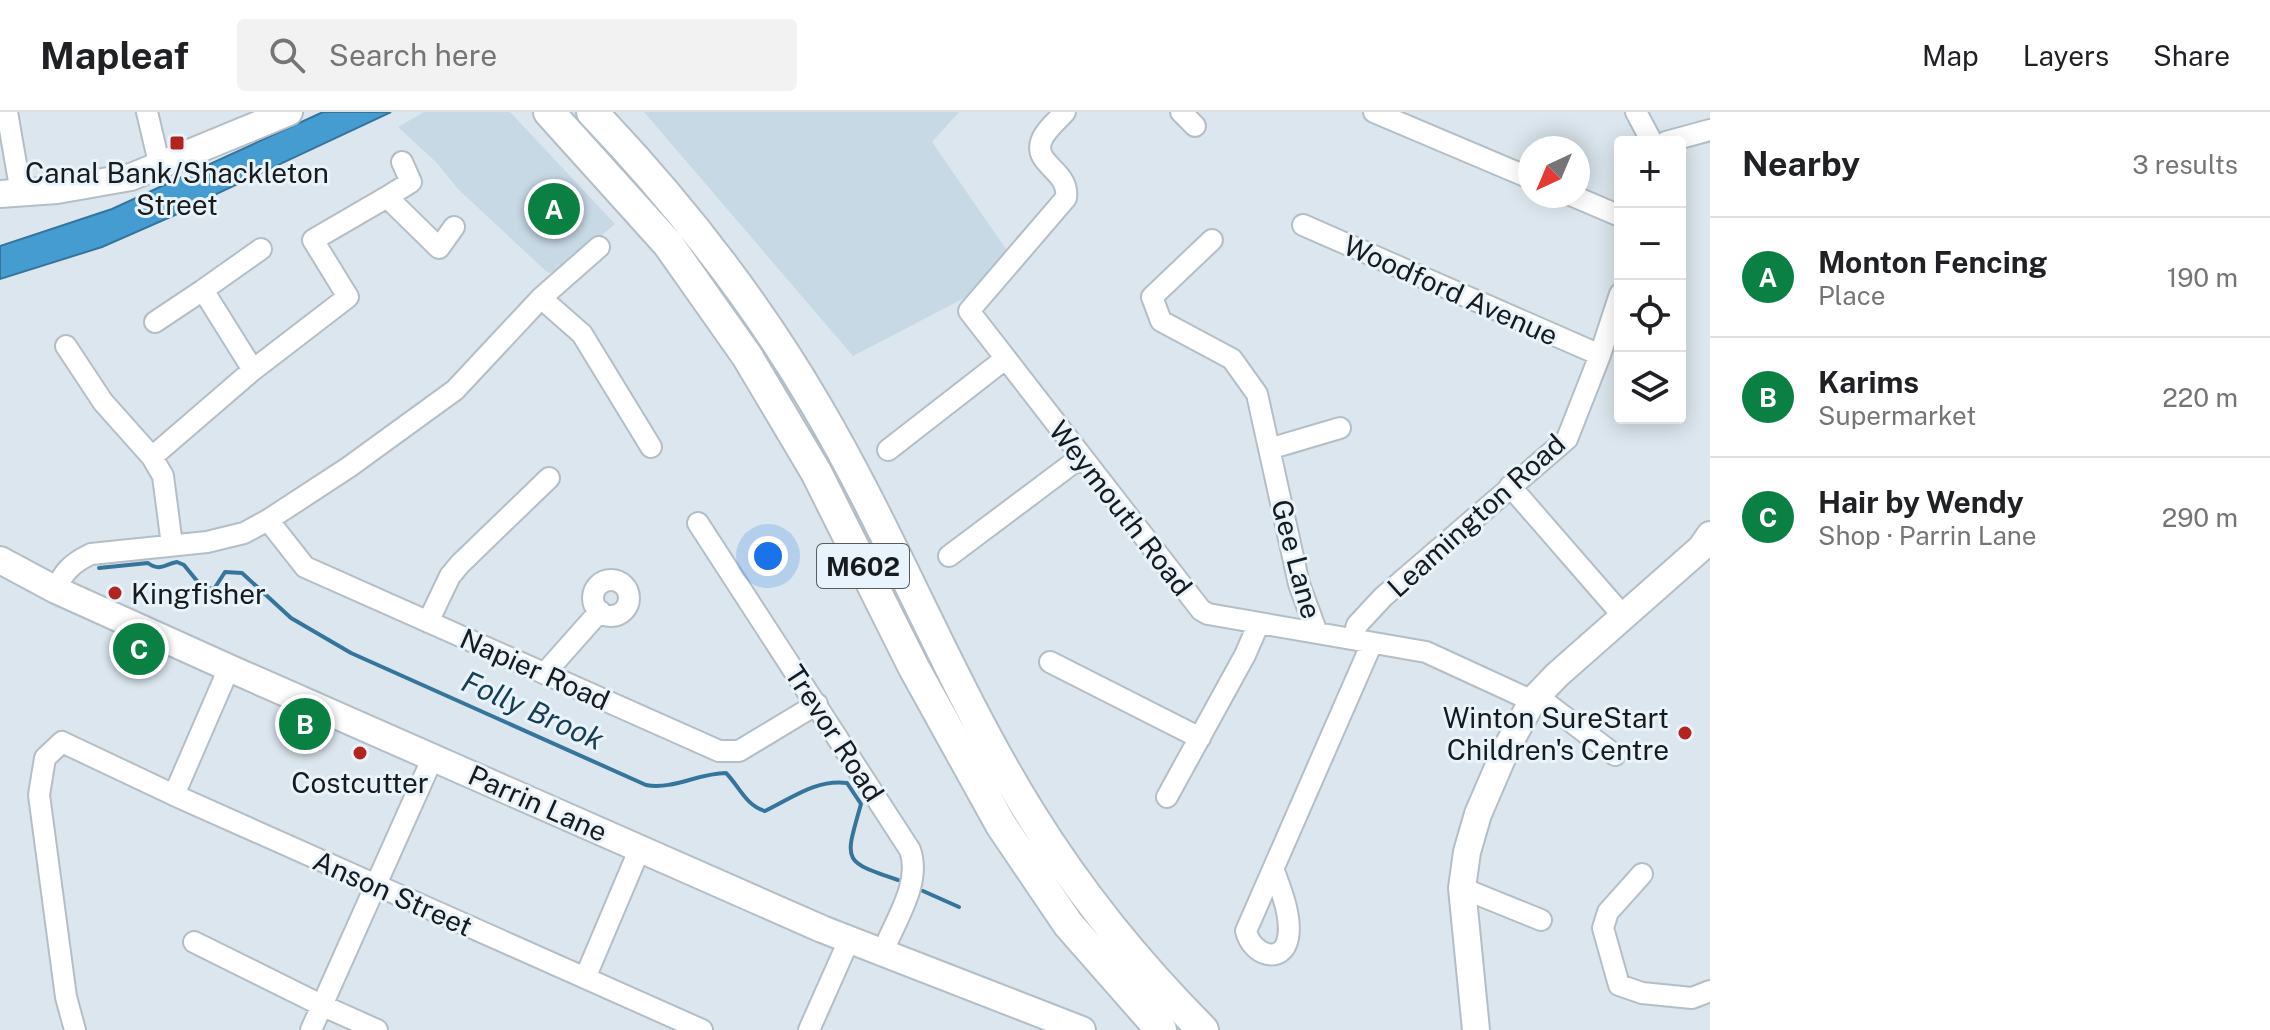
<!DOCTYPE html>
<html lang="en">
<head>
<meta charset="utf-8">
<style>
	:root { --surface:#fff; --page:#f2f2f2; --text:#202124; --muted:#757577; --line:#e0e0e0; --accent:#0b8043 }
	body { margin:0; font-family:"Public Sans",sans-serif; background:var(--page); color:var(--text) }
	.controls { position:absolute; right:24px; top:24px; display:grid; overflow:hidden; border-radius:8px; box-shadow:0 4px 20px #0003 }
	.controls button { width:72px; height:72px; display:grid; place-items:center; padding:0; border:0; border-bottom:2px solid var(--line); background:var(--surface); color:var(--text); font:40px sans-serif }
	.compass { position:absolute; left:1518px; top:24px; width:72px; height:72px; border-radius:50%; background:var(--surface); box-shadow:0 4px 20px #0003; rotate:224deg }
	.you { position:absolute; left:768px; top:444px; width:28px; height:28px; margin:-20px; border:6px solid #fff; border-radius:50%; background:#1a73e8; box-shadow:0 0 0 12px #1a73e833 }
	.badge { display:grid; place-items:center; width:52px; height:52px; border-radius:50%; background:var(--accent); color:#fff; font-size:26px; font-weight:700 }
	.pin { position:absolute; translate:-50% -50%; border:4px solid #fff; box-shadow:0 2px 8px #0006 }
	.list { margin:0; padding:0; list-style:none }
	h2 { display:flex; justify-content:space-between; align-items:center; height:104px; margin:0; padding:0 32px; font-size:34px }
	h2 small { font-size:26px; font-weight:400; color:var(--muted) }
	.list li { display:grid; grid-template-columns:52px 1fr auto; gap:24px; align-items:center; box-sizing:border-box; height:120px; padding:0 32px; border-top:2px solid var(--line) }
	.list b { display:block; font-size:30px; white-space:nowrap }
	.list p { margin:0; font-size:26px; white-space:nowrap; color:var(--muted) }
	.list em { font-size:26px; font-style:normal; color:var(--muted) }
	.icon { flex:none; width:44px; height:44px; fill:none; stroke:currentColor; stroke-width:2; stroke-linecap:round; stroke-linejoin:round }
	.map { position:relative; flex:none; width:1710px; height:918px; overflow:hidden }
	header { display:flex; align-items:center; gap:48px; box-sizing:border-box; height:112px; padding:0 40px; background:var(--surface); border-bottom:2px solid var(--line) }
	header strong { font-size:38px }
	nav { display:flex; gap:44px; margin-inline-start:auto; font-size:28px }
	.search { width:560px; height:72px; background:var(--page); display:flex; align-items:center; gap:20px; box-sizing:border-box; padding:0 28px; border-radius:8px; color:var(--muted); font-size:30px }
	main { display:flex }
	aside { flex:1; background:var(--surface) }
	.map>svg:first-child { display:block }
	.built { fill:#c7d9e5 }
	.water { fill:#449cd0; stroke:#36759b; stroke-width:2 }
	.lines { fill:none; stroke-linecap:round; stroke-linejoin:round }
	.stream { stroke:#36759b; stroke-width:4 }
	.minor-casing { stroke:#b3bec6; stroke-width:24 }
	.major-casing { stroke:#b3bec6; stroke-width:30 }
	.highway-casing { stroke:#b3bec6; stroke-width:34 }
	.minor { stroke:#fff; stroke-width:20 }
	.major { stroke:#fff; stroke-width:26 }
	.highway { stroke:#fff; stroke-width:30 }
	.poi-dot { fill:#b32320; stroke:#e8f3fb; stroke-width:3 }
	.labels { text-anchor:middle; dominant-baseline:central; stroke-width:6; stroke-linejoin:round; paint-order:stroke }
	.shield { fill:#e8f3fb; stroke:#565c60; stroke-width:2 }
	.shield-label { font-size:26px; font-weight:bold; fill:#171b1e }
	.poi-label { font-size:28px; fill:#171b1e; stroke:#e8f3fb }
	.street-label { font-size:28px; fill:#171b1e; stroke:#e8f3fb }
	.water-label { font-size:30px; font-style:italic; fill:#183e54; stroke:#e8f3fb }
</style>
</head>
<body>
<header>
<strong>Mapleaf</strong>
<div class="search"><svg class="icon" aria-label="search" viewBox="0 0 24 24"><circle cx="10" cy="10" r="6"/><path d="M15 15l6 6"/></svg>Search here</div>
<nav><a>Map</a><a>Layers</a><a>Share</a></nav>
</header>
<main>
<div class="map">
<svg width="1710" height="918" viewBox="0 0 1710 918">
	<rect width="100%" height="100%" fill="#dbe6ee"/>
	<!-- built -->
	<path class="built" d="M 424,0 L 510,0 L 615,112 L 556,162 L 547,160 L 458,77 L 437,51 L 398,15 Z
		M 644,0 L 959,0 L 932,30 L 1008,140 L 968,184 L 853,244 Z"/>
	<!-- water -->
	<path class="water" d="M 323,0 L 391,0 L 214,83 L 205,90 L 102,135 L 0,167 L 0,134 L 112,97 Z"/>
	<g class="lines">
		<!-- stream -->
		<path class="stream" d="M 99,456 L 148,451 C 160,460 165,452 177,450 L 184,453 L 202,475 L 214,477 L 225,460 L 242,461 L 291,506 L 351,541 L 646,673 C 673,678 699,661 726,661 C 739,674 746,694 765,699 C 792,686 816,667 847,671 L 861,692 C 845,749 841,749 898,768
			M 923,779 L 959,795"/>
		<!-- minor casing -->
		<g class="minor-casing">
			<path id="minor" d="M 7,0 L 21,81
				M 147,0 L 160,55
				M 1065,0 C 1058,8 1044,19 1041,30 C 1034,53 1070,59 1066,86 L 969,199 L 1201,498 L 1208,502 L 1317,521
				M 1181,0 L 1195,14
				M 1374,0 L 1530,66
				M 1636,0 L 1652,30
				M 1666,30 L 1710,18
				M 1573,84 L 1620,104
				M 387,85 L 411,70 L 402,50
				M 1303,113 L 1600,243
				M 1212,128 L 1152,185 L 1161,209 L 1232,247 L 1257,282 L 1299,472 L 1317,521 L 1426,540 L 1526,586 L 1545,590 L 1615,643
				M 203,178 L 261,137
				M 541,186 L 582,222 L 651,335
				M 155,210 L 203,178 L 253,258
				M 66,234 L 103,290 L 152,345 L 163,364 L 172,433
				M 1269,337 L 1340,316
				M 888,338 L 1005,247
				M 152,345 L 253,258 L 348,185 L 313,128 L 387,85 L 439,136 L 454,115
				M 1510,374 L 1624,505
				M 268,408 L 305,455 L 719,639 L 739,639 L 817,592
				M 698,411 L 910,738 C 922,772 894,810 882,842
				M 949,444 L 1081,345
				M593 486a18 18 0 1 1 36 0a18 18 0 1 1-36 0Z
				M 56,478 C 63,459 74,450 91,442 L 207,430 L 244,421 L 268,408 L 349,355 L 455,278 L 541,186 L 599,135
				M 428,510 L 450,464 L 460,452 L 549,366
				M 1353,527 L 1357,513 L 1383,485 L 1567,327 L 1600,243 L 1620,182
				M 1050,550 L 1200,626
				M 545,561 L 600,499
				M 174,683 L 229,556
				M 1167,685 L 1245,543 L 1259,511
				M 1274,759 C 1281,778 1292,805 1288,826 C 1283,853 1252,844 1246,819 L 1372,531
				M 1642,762 L 1608,800 L 1603,816 L 1619,873 L 1642,881 L 1692,886 L 1710,879
				M 1462,776 L 1541,808
				M 194,830 L 321,893 L 377,918
				M 585,866 L 640,736
				M 75,918 L 66,885 L 39,683 L 45,646 L 62,630 L 174,683 L 702,918
				M 311,918 L 433,645
				M 809,918 L 849,828"/>
		</g>
		<!-- major casing -->
		<g class="major-casing">
			<path id="major" d="M 0,82 L 57,78 L 131,65 L 289,0
				M 0,448 L 56,478 L 229,556 L 822,817 L 1082,918
				M 1476,918 L 1462,776 L 1467,740 L 1478,702 L 1506,637 L 1533,588 L 1557,563 L 1701,436 L 1710,423"/>
		</g>
		<!-- highway casing -->
		<g class="highway-casing">
			<path id="highway" d="M 549,0 L 668,132 L 747,244 L 816,360 L 914,556 L 1001,713 L 1068,812 L 1161,918
				M 592,0 C 677,89 754,187 816,293 C 894,425 949,570 1030,701 C 1079,780 1137,852 1203,918"/>
		</g>
		<!-- minor -->
		<use href="#minor" class="minor"/>
		<!-- major -->
		<use href="#major" class="major"/>
		<!-- highway -->
		<use href="#highway" class="highway"/>
	</g>
	<!-- markers -->
	<g class="poi-dot">
		<rect x="169" y="23" width="16" height="16" rx="4"/>
		<circle cx="115" cy="481" r="8"/>
		<circle cx="1685" cy="621" r="8"/>
		<circle cx="360" cy="641" r="8"/>
	</g>
	<g class="labels">
		<!-- shield labels -->
		<rect class="shield" x="817" y="432" width="92" height="44" rx="6"/>
		<g class="shield-label">
			<text x="863" y="454">M602</text>
		</g>
		<!-- poi labels -->
		<g class="poi-label">
			<text x="177" y="60">Canal Bank/Shackleton<tspan x="177" dy="32">Street</tspan></text>
			<text x="131" y="481" text-anchor="start">Kingfisher</text>
			<text x="1669" y="605" text-anchor="end">Winton SureStart<tspan x="1669" dy="32">Children's Centre</tspan></text>
			<text x="360" y="670">Costcutter</text>
		</g>
		<!-- street labels -->
		<g class="street-label">
			<text transform="translate(1451 178) rotate(24)">Woodford Avenue</text>
			<text transform="translate(1121 396) rotate(52)">Weymouth Road</text>
			<text transform="translate(1476 403) rotate(-42)">Leamington Road</text>
			<text transform="translate(1297 447) rotate(75)">Gee Lane</text>
			<text transform="translate(535 557) rotate(24)">Napier Road</text>
			<text transform="translate(835 621) rotate(57)">Trevor Road</text>
			<text transform="translate(538 691) rotate(24)">Parrin Lane</text>
			<text transform="translate(393 781) rotate(24)">Anson Street</text>
		</g>
		<!-- water labels -->
		<g class="water-label">
			<text transform="translate(533 598) rotate(24)">Folly Brook</text>
		</g>
	</g>
</svg>
<div class="controls">
<button>+</button>
<button>−</button>
<button><svg class="icon" aria-label="locate" viewBox="0 0 24 24"><circle cx="12" cy="12" r="6"/><path d="M12 2v4M12 18v4M2 12h4M18 12h4"/></svg></button>
<button><svg class="icon" aria-label="layers" viewBox="0 0 24 24"><path d="M12 4l9 5-9 5-9-5zM3 14l9 5 9-5"/></svg></button>
</div>
<svg class="compass" viewBox="-18 -18 36 36"><path d="M0-13l5 13h-10z" fill="#e53935"/><path d="M0 13l5-13h-10z" fill="#757577"/></svg>
<div class="you"></div>
<div class="pin badge" style="left:554px;top:97px">A</div>
<div class="pin badge" style="left:305px;top:612px">B</div>
<div class="pin badge" style="left:139px;top:537px">C</div>
</div>
<aside>
<h2>Nearby<small>3 results</small></h2>
<ul class="list">
<li><span class="badge">A</span><div><b>Monton Fencing</b><p>Place</p></div><em>190 m</em></li>
<li><span class="badge">B</span><div><b>Karims</b><p>Supermarket</p></div><em>220 m</em></li>
<li><span class="badge">C</span><div><b>Hair by Wendy</b><p>Shop · Parrin Lane</p></div><em>290 m</em></li>
</ul>
</aside>
</main>
</body>
</html>
